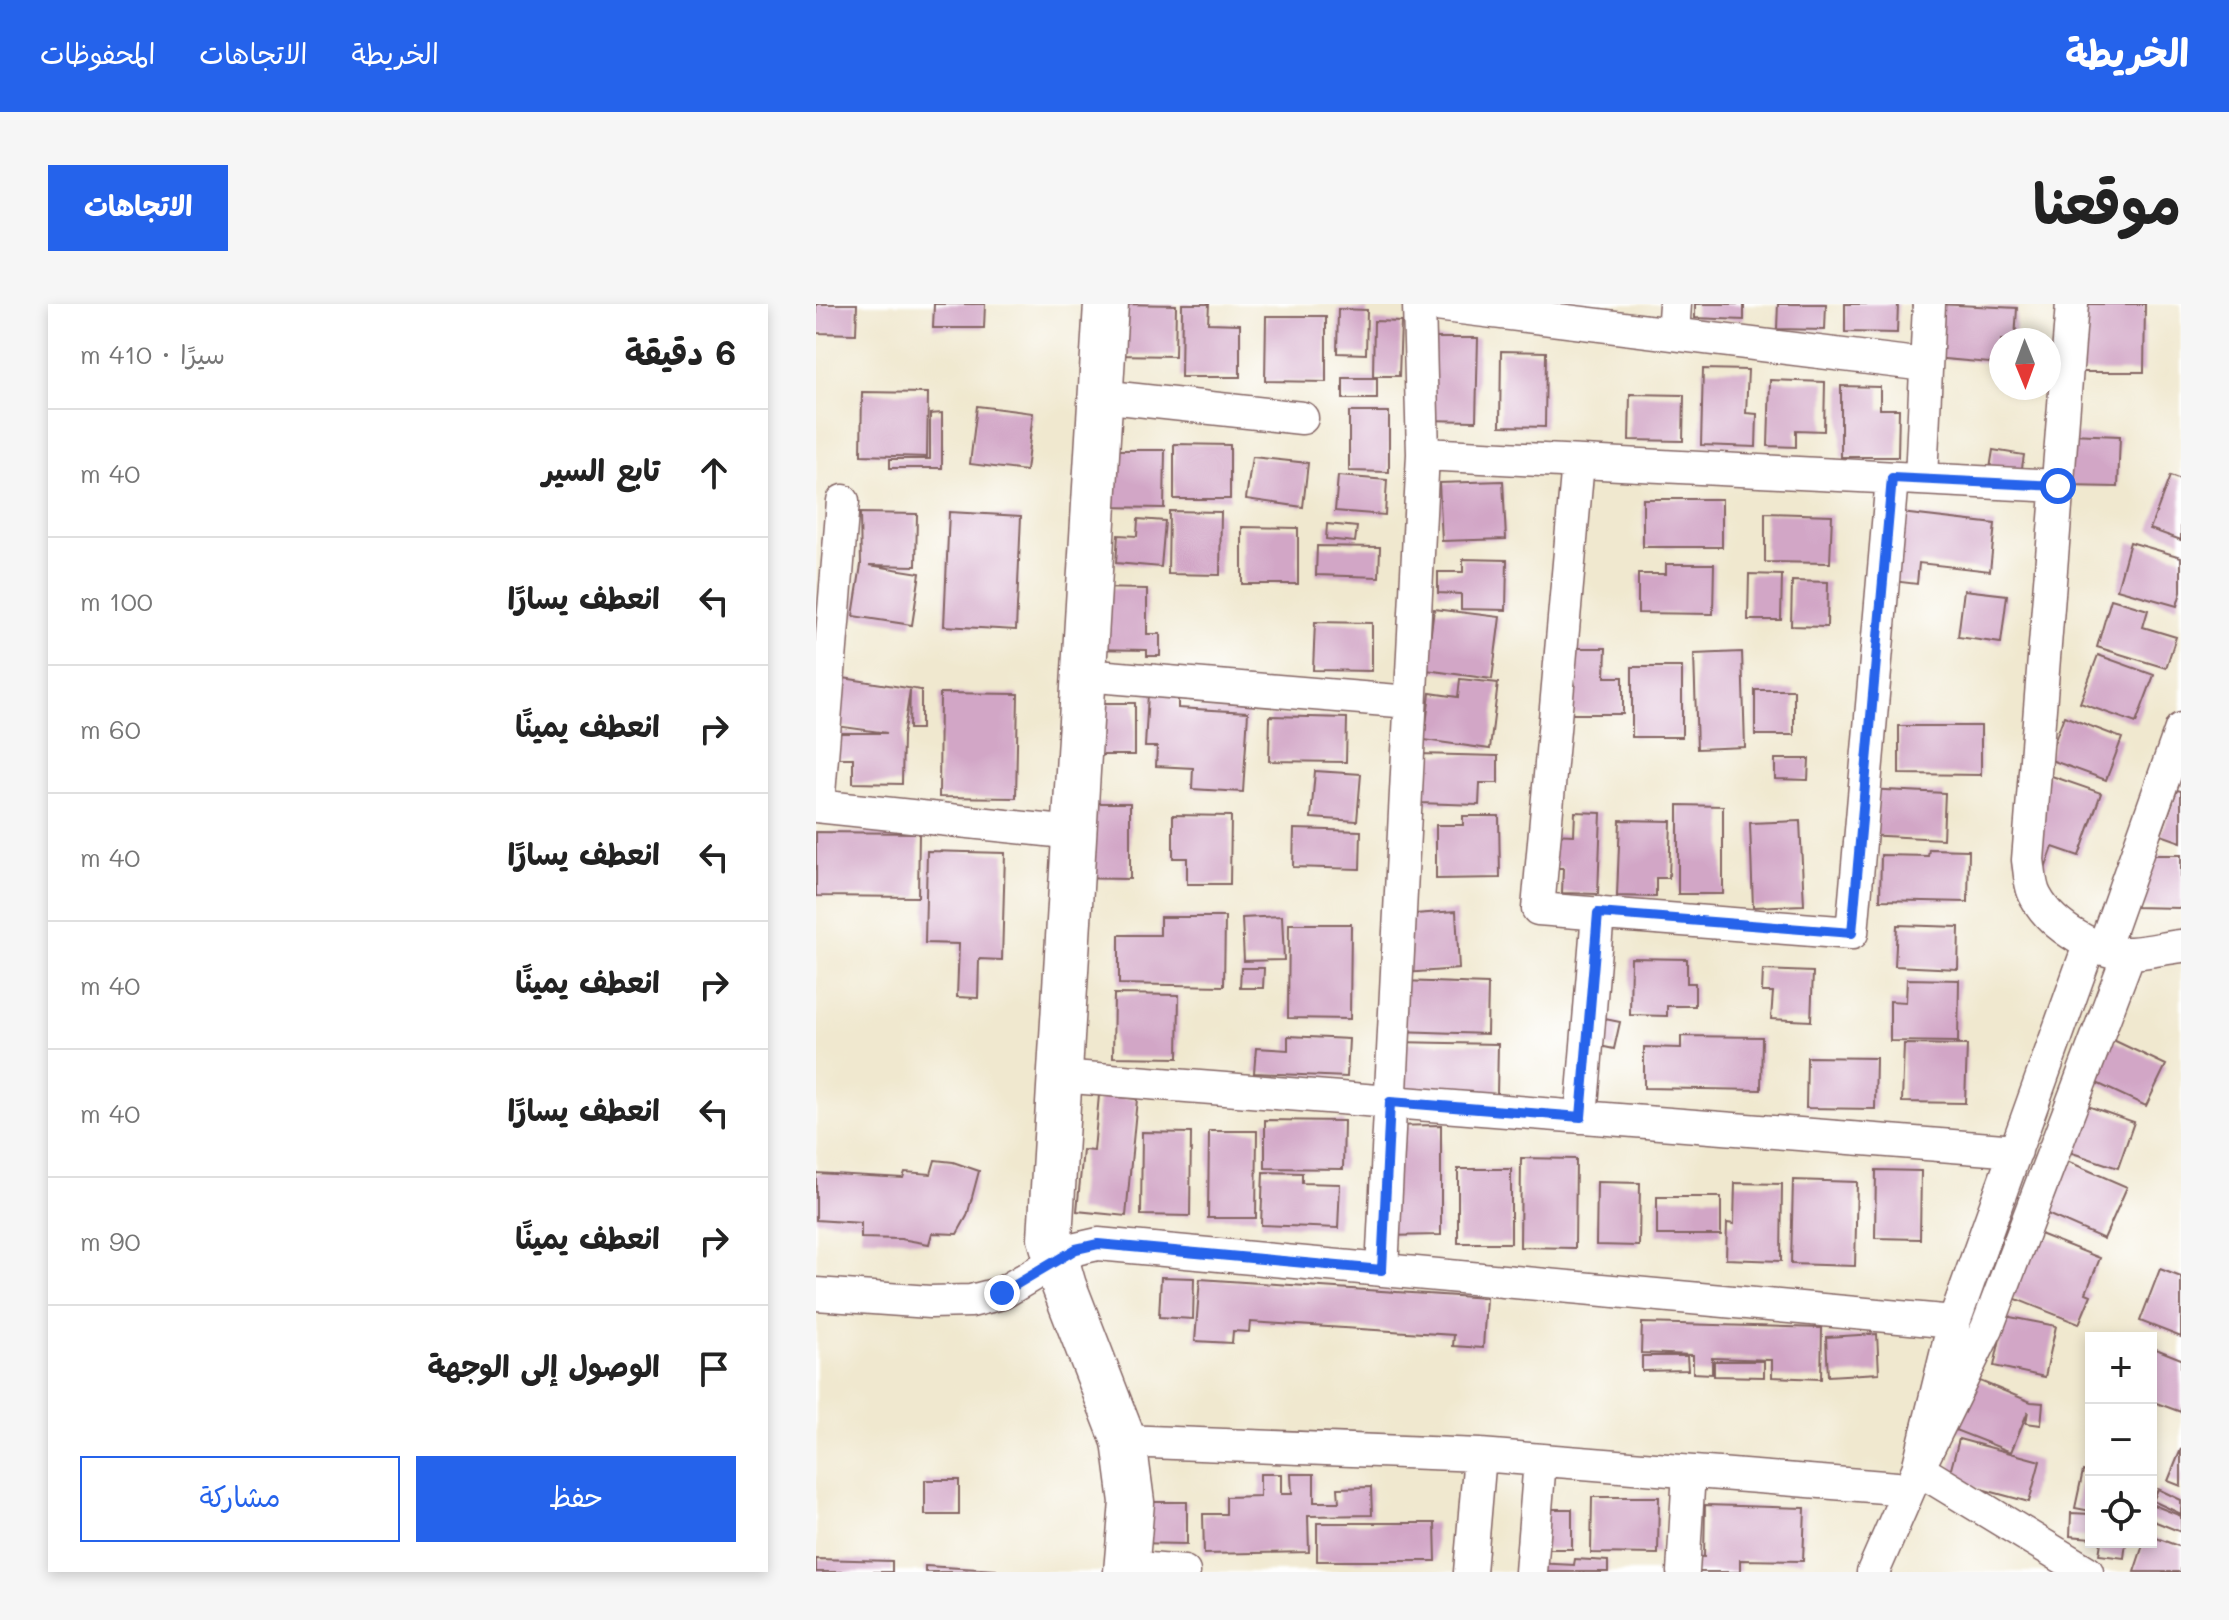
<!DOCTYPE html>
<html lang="ar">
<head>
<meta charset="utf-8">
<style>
	:root { --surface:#fff; --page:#f6f6f6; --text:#222; --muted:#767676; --line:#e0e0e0; --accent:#2563eb }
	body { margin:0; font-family:Mali,"Playpen Sans Arabic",sans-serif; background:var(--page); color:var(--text); direction:rtl }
	.controls { position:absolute; right:24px; bottom:24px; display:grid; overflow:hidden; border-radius:0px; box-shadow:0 4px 12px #0003 }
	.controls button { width:72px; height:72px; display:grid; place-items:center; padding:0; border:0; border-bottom:2px solid var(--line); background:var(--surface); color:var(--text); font:40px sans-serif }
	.compass { position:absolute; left:1173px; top:24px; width:72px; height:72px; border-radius:50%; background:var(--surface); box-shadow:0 4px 12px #0003; rotate:179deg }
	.stop { position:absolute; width:24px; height:24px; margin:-18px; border:6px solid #2563eb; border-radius:50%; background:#fff }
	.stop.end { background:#2563eb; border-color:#fff; box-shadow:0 2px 8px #0008 }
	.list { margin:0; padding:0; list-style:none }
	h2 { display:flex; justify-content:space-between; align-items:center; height:104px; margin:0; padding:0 32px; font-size:34px }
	h2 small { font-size:26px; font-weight:400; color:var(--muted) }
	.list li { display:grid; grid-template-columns:52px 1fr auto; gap:24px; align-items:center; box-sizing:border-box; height:128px; padding:0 32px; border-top:2px solid var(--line) }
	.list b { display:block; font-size:30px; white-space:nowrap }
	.list em { font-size:26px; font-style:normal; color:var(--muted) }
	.actions { display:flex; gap:16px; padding:24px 32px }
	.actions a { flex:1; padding:18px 0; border:2px solid var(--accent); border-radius:0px; text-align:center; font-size:28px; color:var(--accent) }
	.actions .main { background:var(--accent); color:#fff }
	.icon { flex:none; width:44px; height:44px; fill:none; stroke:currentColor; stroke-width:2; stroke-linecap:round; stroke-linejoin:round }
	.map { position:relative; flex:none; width:1365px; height:1268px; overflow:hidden; direction:ltr; border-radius:0px }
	header { display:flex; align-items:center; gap:48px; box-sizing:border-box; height:112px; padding:0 40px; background:var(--accent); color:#fff }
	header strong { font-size:38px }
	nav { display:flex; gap:44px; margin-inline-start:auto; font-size:28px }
	.intro { display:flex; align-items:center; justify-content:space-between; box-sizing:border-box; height:192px; padding:0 48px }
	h1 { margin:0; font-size:56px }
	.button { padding:20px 36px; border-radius:0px; background:var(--accent); color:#fff; font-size:28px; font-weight:700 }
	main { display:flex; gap:48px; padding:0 48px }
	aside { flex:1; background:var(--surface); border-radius:0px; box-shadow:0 4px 12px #0003 }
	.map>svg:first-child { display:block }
	.building { fill:#d2a6c6 }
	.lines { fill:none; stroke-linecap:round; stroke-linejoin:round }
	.street-casing { stroke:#846564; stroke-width:35 }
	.secondary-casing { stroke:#846564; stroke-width:47 }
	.street { stroke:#fff; stroke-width:32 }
	.secondary { stroke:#fff; stroke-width:44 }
	.route { stroke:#2563eb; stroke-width:10 }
</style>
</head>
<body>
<header>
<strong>الخريطة</strong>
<nav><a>الخريطة</a><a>الاتجاهات</a><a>المحفوظات</a></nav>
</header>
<div class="intro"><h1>موقعنا</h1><a class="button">الاتجاهات</a></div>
<main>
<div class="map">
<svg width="1365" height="1268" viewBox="0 0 1365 1268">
	<rect width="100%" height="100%" fill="#fff"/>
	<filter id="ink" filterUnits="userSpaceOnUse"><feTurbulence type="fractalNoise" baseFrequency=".0125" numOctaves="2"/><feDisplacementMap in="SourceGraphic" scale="16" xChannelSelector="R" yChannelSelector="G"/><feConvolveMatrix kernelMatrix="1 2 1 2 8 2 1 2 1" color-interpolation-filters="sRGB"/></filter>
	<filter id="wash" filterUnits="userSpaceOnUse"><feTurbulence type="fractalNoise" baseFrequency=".006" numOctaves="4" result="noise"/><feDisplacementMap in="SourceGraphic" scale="32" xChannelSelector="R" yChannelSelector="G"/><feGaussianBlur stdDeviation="1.8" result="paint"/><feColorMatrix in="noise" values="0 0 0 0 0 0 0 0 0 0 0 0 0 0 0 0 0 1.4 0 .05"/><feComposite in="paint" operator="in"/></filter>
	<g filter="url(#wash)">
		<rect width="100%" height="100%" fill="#f0e8cf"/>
		<g id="blocks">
			<!-- building -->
			<path class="building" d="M 0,0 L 41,0 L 40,30 L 0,29 Z
				M 118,0 L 169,0 L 168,24 L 117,24 Z
				M 300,0 L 360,1 L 359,52 L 299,51 Z
				M 366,0 L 393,0 L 392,19 L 424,20 L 424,73 L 365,73 Z
				M 879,0 L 928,0 L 928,16 L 879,14 Z
				M 962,0 L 1010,0 L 1009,26 L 961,25 Z
				M 1029,0 L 1082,0 L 1081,29 L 1029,28 Z
				M 1121,0 L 1201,4 L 1199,36 L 1185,36 L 1185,60 L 1117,54 Z
				M 1260,0 L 1329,0 L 1328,68 L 1265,68 Z
				M 522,5 L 551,6 L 550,50 L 521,49 Z
				M 450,12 L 510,12 L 510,78 L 449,77 Z
				M 558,17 L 585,18 L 583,72 L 557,72 Z
				M 610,34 L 662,34 L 660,117 L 609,116 Z
				M 685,47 L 730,48 L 729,123 L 684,122 Z
				M 887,65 L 932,66 L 930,109 L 941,110 L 940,143 L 885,141 Z
				M 527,74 L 561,74 L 561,95 L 527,95 Z
				M 954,76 L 1009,78 L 1008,127 L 980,126 L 980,143 L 952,142 Z
				M 1025,82 L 1064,83 L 1064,105 L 1083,105 L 1082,153 L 1025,153 Z
				M 46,88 L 112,89 L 111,153 L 45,151 Z
				M 814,90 L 868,91 L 867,137 L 813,136 Z
				M 161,102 L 217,109 L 210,167 L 154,160 Z
				M 533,108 L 573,108 L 573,168 L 533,167 Z
				M 126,109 L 126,164 L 74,164 L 74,155 L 114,155 L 114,110 Z
				M 1253,130 L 1304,132 L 1302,183 L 1251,182 Z
				M 358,140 L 414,141 L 414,195 L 358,195 Z
				M 288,146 L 349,146 L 348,204 L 288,203 Z
				M 1177,146 L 1208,151 L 1204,176 L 1173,171 Z
				M 436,153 L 492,159 L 487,203 L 430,195 Z
				M 522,172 L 571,176 L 569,211 L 519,207 Z
				M 1354,172 L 1365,176 L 1365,236 L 1334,225 Z
				M 687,177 L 690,235 L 626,237 L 623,179 Z
				M 827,195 L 906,195 L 906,243 L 827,243 Z
				M 353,207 L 405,208 L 404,271 L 352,270 Z
				M 133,208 L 205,212 L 200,326 L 128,322 Z
				M 1076,208 L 1179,220 L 1174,267 L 1103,259 L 1101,280 L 1068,276 Z
				M 44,209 L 101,210 L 100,262 L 53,261 L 104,269 L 96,321 L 37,312 L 45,261 Z
				M 949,209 L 1016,211 L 1014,259 L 949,258 Z
				M 322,215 L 349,217 L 345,263 L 300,259 L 302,231 L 321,232 Z
				M 511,220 L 541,223 L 539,238 L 510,235 Z
				M 426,223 L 482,224 L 482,280 L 426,280 Z
				M 1314,238 L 1365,253 L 1365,288 L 1361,302 L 1301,285 Z
				M 501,242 L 564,243 L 563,273 L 500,271 Z
				M 647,255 L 691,256 L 690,306 L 645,305 L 645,290 L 622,289 L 622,268 L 647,268 Z
				M 850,260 L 898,260 L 897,310 L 822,309 L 822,270 L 850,270 Z
				M 933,270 L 966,271 L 965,316 L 932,316 Z
				M 976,277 L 1012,278 L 1011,323 L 975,322 Z
				M 276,284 L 331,285 L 331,330 L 344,330 L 344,352 L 331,352 L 331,346 L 275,345 Z
				M 1148,286 L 1191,291 L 1185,339 L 1142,333 Z
				M 1295,295 L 1332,306 L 1327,323 L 1360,333 L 1350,364 L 1281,343 Z
				M 618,305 L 684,313 L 676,375 L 610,366 Z
				M 499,318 L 556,319 L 556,367 L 497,366 Z
				M 735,344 L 790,344 L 789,373 L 807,373 L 807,410 L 735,410 Z
				M 926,348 L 929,443 L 881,445 L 878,350 Z
				M 1282,351 L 1338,371 L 1320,419 L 1264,399 Z
				M 816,363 L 866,363 L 866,433 L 816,433 Z
				M 27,374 L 105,386 L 105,425 L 93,425 L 94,386 L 87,432 L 86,480 L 37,479 L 37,454 L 16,454 L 16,429 L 71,429 L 20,422 Z
				M 644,375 L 682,379 L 674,445 L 608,436 L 614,389 L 642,393 Z
				M 939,386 L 978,386 L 978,431 L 939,431 Z
				M 124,389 L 202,390 L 200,494 L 123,493 Z
				M 332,389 L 362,391 L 362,404 L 432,408 L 427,488 L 376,485 L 377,464 L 340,462 L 341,443 L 329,443 Z
				M 266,399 L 319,399 L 319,451 L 265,451 Z
				M 454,412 L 531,414 L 530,458 L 453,457 Z
				M 1248,412 L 1306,434 L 1290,476 L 1232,455 Z
				M 1083,422 L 1165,422 L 1165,471 L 1083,470 Z
				M 603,450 L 682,452 L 682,479 L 664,479 L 663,501 L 602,499 Z
				M 959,455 L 993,455 L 992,476 L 959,475 Z
				M 499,467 L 545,470 L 541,517 L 495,514 Z
				M 1227,469 L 1285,489 L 1263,552 L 1237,543 L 1229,565 L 1198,555 Z
				M 1050,485 L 1129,489 L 1127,535 L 1048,531 Z
				M 1361,486 L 1365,487 L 1365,538 L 1345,531 Z
				M 252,499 L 314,499 L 314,575 L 251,574 Z
				M 862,501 L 907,502 L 907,590 L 862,590 Z
				M 759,508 L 785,509 L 782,590 L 746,589 L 747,564 L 733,564 L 734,530 L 758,531 Z
				M 357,511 L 415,512 L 414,580 L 371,580 L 371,554 L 357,554 Z
				M 647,512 L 683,512 L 684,574 L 620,575 L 620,521 L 647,521 Z
				M 804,516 L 855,517 L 853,574 L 840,574 L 840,593 L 801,592 Z
				M 984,517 L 988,601 L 937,603 L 934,519 Z
				M 478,525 L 545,527 L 544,565 L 477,563 Z
				M 0,528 L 103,529 L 102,593 L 0,592 Z
				M 1113,545 L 1153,546 L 1152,598 L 1064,596 L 1065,551 L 1112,552 Z
				M 111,547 L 189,549 L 186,656 L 163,655 L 162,694 L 141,693 L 143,640 L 109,639 Z
				M 1317,551 L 1365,551 L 1365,604 L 1316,603 Z
				M 640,607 L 643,665 L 588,669 L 585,611 Z
				M 466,612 L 468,656 L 428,657 L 426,614 Z
				M 344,613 L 409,613 L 408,682 L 303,680 L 303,631 L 344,631 Z
				M 473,620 L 535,620 L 534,715 L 472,714 Z
				M 1081,621 L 1143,623 L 1142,665 L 1079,662 Z
				M 815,654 L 871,655 L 871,679 L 879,679 L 879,702 L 851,702 L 851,712 L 814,711 Z
				M 425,664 L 448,664 L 447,684 L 424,684 Z
				M 947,666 L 997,668 L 995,717 L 955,715 L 957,688 L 946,688 Z
				M 1091,675 L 1143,676 L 1142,738 L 1074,737 L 1074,697 L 1090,698 Z
				M 585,677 L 672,680 L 671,730 L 583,727 Z
				M 298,690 L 363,691 L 362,754 L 297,753 Z
				M 784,714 L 804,718 L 798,745 L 779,741 Z
				M 472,732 L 533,735 L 531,773 L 438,769 L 440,744 L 472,746 Z
				M 865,732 L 946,733 L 945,786 L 828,784 L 828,743 L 865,744 Z
				M 1293,734 L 1350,761 L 1330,802 L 1274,776 Z
				M 580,738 L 682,740 L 681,791 L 579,788 Z
				M 1088,740 L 1151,741 L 1149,799 L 1086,798 Z
				M 991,753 L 1060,754 L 1059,805 L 990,804 Z
				M 283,791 L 321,795 L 310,912 L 261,907 L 267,846 L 278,847 Z
				M 1260,798 L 1318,818 L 1302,864 L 1244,845 Z
				M 449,816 L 528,817 L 527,865 L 449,864 Z
				M 625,821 L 625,931 L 567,932 L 567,822 Z
				M 393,827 L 441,827 L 440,914 L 392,914 Z
				M 326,828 L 375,829 L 374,912 L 325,911 Z
				M 705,854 L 760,855 L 759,944 L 704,943 Z
				M 1244,854 L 1311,883 L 1288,935 L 1222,906 Z
				M 119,856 L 137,858 L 163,867 L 151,912 L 141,930 L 116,929 L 113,940 L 85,935 L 45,934 L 45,919 L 0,916 L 0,869 L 87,874 L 89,868 L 115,870 Z
				M 642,865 L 695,865 L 695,939 L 642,939 Z
				M 1060,866 L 1105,867 L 1104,935 L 1059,934 Z
				M 447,868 L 486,869 L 486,879 L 524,880 L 522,924 L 445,921 Z
				M 977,876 L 1041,878 L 1039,962 L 975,960 Z
				M 781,878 L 824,879 L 823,942 L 780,941 Z
				M 919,879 L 966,880 L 965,957 L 910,955 L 911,919 L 918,920 Z
				M 841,893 L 905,893 L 905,931 L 841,931 Z
				M 1221,929 L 1284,954 L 1270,989 L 1275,991 L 1263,1020 L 1195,993 Z
				M 1344,965 L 1365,973 L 1365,1033 L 1324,1017 Z
				M 345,973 L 378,974 L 377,1015 L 343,1013 Z
				M 384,975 L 670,994 L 667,1044 L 637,1042 L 638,1031 L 434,1018 L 433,1028 L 417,1027 L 416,1039 L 379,1037 Z
				M 1189,1012 L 1240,1022 L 1229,1073 L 1178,1062 Z
				M 826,1019 L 1006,1024 L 1005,1075 L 956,1073 L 956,1056 L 896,1054 L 896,1070 L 877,1069 L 877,1051 L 825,1049 Z
				M 1061,1030 L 1063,1069 L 1012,1072 L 1010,1033 Z
				M 1335,1043 L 1365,1055 L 1365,1108 L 1335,1097 Z
				M 826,1052 L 871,1052 L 872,1066 L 826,1067 Z
				M 898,1057 L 948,1057 L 948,1073 L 898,1072 Z
				M 1154,1073 L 1215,1098 L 1227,1099 L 1225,1121 L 1210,1119 L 1212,1107 L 1195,1148 L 1134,1124 Z
				M 1143,1135 L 1224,1157 L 1213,1198 L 1132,1176 Z
				M 1365,1145 L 1365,1182 L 1352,1177 Z
				M 1267,1167 L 1275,1169 L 1275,1207 L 1259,1204 Z
				M 444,1170 L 465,1170 L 465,1190 L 476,1190 L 475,1170 L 498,1170 L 498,1198 L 523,1198 L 522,1184 L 555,1183 L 556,1211 L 492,1212 L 493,1248 L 388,1250 L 387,1210 L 410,1210 L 410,1193 L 444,1192 Z
				M 109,1176 L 143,1176 L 143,1211 L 109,1211 Z
				M 1342,1185 L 1365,1196 L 1365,1210 L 1337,1197 Z
				M 776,1193 L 843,1193 L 842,1250 L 775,1249 Z
				M 316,1198 L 371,1198 L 371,1240 L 316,1239 Z
				M 1335,1200 L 1365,1212 L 1365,1228 L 1335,1216 Z
				M 889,1201 L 989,1204 L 987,1257 L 924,1256 L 924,1268 L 872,1268 L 872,1252 L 888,1253 Z
				M 723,1205 L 756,1205 L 756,1245 L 723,1245 Z
				M 1255,1209 L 1275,1210 L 1275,1234 L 1254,1232 Z
				M 501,1219 L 619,1219 L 620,1257 L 501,1257 Z
				M 1335,1232 L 1365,1243 L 1365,1268 L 1318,1268 L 1328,1238 L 1335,1238 Z
				M 1285,1238 L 1310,1238 L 1308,1254 L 1283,1251 Z
				M 0,1255 L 76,1257 L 76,1268 L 0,1268 Z
				M 759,1255 L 792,1257 L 792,1268 L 719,1268 L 720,1259 L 758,1261 Z
				M 109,1262 L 180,1266 L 180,1268 L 109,1268 Z"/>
		</g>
	</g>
	<g filter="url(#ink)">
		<use href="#blocks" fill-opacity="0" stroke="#846564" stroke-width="2"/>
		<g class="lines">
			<!-- street casing -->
			<g class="street-casing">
				<path id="street" d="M 603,0 L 607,150
					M 612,0 L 1109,61
					M 1256,0 L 1212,556 C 1214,568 1214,583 1220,593 C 1236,623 1281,650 1315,649 C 1331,648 1348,644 1365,642
					M 857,30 L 859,0
					M 284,92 L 486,114
					M 762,158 L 722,605 L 1036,629 L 1076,174
					M 1105,175 L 1113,0
					M 268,371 L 594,398
					M 0,502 L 258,529
					M 2,502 L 27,197
					M 1274,639 L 1138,1018 L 1102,1165 L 1171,1024 L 1313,649
					M 1287,645 L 1365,425
					M 243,772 L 1200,847
					M 765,813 L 782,609
					M 566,966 L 607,150 L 1242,182
					M 0,990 L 114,998 L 155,997 L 186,989 L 260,945 L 282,940 L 1138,1018
					M 308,1137 L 664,1151 L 1093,1185
					M 310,1263 L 368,1268
					M 654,1268 L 664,1151
					M 715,1268 L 724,1156
					M 867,1268 L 873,1168
					M 1057,1268 L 1102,1165 L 1271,1268"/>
			</g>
			<!-- secondary casing -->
			<g class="secondary-casing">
				<path id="secondary" d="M 290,0 L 234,934 L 248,982 L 308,1137 L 316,1198 L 310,1268"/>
			</g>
			<!-- street -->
			<use href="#street" class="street"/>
			<!-- secondary -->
			<use href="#secondary" class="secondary"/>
		</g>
	</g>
	<g class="lines" filter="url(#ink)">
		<!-- route -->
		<path class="route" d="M 186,989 L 260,945 L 282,940 L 566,966 L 574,798 L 765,813 L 782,609 L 1036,629 L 1076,174 L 1242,182"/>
	</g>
</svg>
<div class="controls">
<button>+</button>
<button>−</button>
<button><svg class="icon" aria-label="locate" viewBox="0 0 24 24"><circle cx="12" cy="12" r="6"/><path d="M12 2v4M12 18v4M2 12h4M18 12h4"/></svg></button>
</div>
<svg class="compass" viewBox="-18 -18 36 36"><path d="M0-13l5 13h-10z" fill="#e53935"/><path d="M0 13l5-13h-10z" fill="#767676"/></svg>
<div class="stop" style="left:1242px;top:182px"></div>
<div class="stop end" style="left:186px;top:989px"></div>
</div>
<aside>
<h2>6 دقيقة<small>سيرًا · 410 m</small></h2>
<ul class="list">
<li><svg class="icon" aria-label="ahead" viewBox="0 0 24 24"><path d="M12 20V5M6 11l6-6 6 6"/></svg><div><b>تابع السير</b></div><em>40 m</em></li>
<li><svg class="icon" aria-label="left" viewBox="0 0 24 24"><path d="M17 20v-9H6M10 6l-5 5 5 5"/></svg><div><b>انعطف يسارًا</b></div><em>100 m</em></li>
<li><svg class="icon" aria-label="right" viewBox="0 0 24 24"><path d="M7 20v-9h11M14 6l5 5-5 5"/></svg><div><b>انعطف يمينًا</b></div><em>60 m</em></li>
<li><svg class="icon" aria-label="left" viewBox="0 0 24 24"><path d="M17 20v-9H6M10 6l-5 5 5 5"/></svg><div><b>انعطف يسارًا</b></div><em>40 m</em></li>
<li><svg class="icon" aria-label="right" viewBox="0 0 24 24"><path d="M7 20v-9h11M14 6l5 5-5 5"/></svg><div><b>انعطف يمينًا</b></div><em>40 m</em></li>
<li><svg class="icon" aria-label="left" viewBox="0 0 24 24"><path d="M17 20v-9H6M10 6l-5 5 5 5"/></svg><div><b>انعطف يسارًا</b></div><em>40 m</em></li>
<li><svg class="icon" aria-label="right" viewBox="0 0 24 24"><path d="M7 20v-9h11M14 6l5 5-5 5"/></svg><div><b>انعطف يمينًا</b></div><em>90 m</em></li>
<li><svg class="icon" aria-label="arrive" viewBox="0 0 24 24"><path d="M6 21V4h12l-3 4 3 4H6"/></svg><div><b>الوصول إلى الوجهة</b></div></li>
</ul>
<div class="actions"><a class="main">حفظ</a><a>مشاركة</a></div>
</aside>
</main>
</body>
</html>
